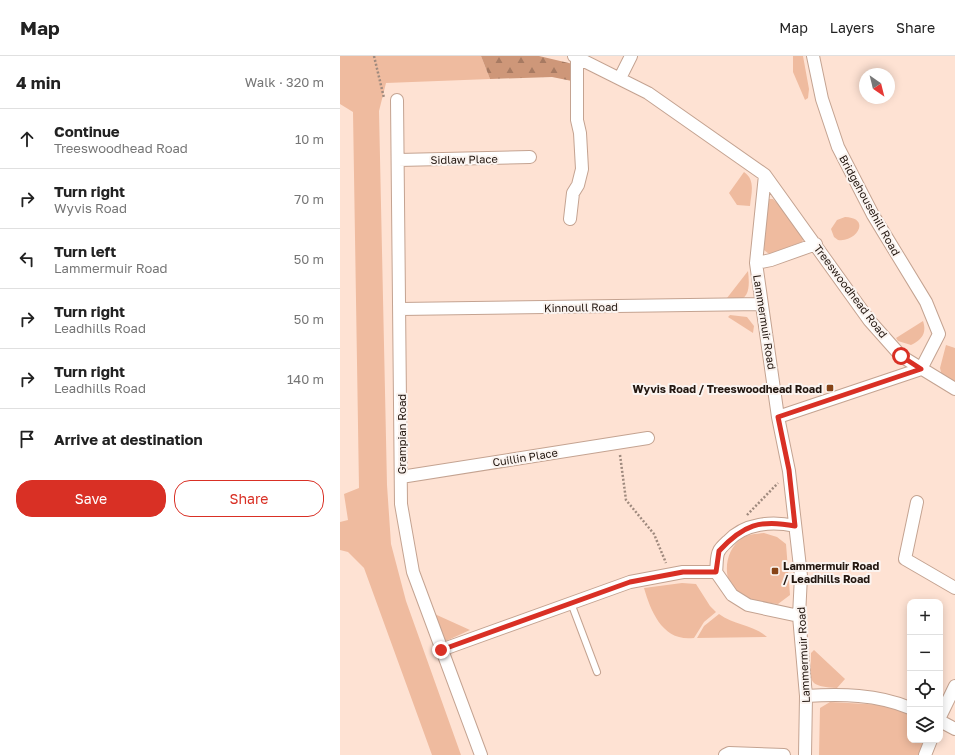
<!DOCTYPE html>
<html lang="en">
<head>
<meta charset="utf-8">
<style>
	:root { --surface:#fff; --page:#f6f6f6; --text:#222; --muted:#767676; --line:#e0e0e0; --accent:#d93025 }
	body { margin:0; font-family:"Golos Text",sans-serif; background:var(--page); color:var(--text) }
	.controls { position:absolute; right:12px; bottom:12px; display:grid; overflow:hidden; border-radius:8px; box-shadow:0 2px 10px #0003 }
	.controls button { width:36px; height:36px; display:grid; place-items:center; padding:0; border:0; border-bottom:1px solid var(--line); background:var(--surface); color:var(--text); font:20px sans-serif }
	.compass { position:absolute; left:519px; top:12px; width:36px; height:36px; border-radius:50%; background:var(--surface); box-shadow:0 2px 10px #0003; rotate:145deg }
	.stop { position:absolute; width:12px; height:12px; margin:-9px; border:3px solid #d93025; border-radius:50%; background:#fff }
	.stop.end { background:#d93025; border-color:#fff; box-shadow:0 1px 4px #0008 }
	.list { margin:0; padding:0; list-style:none }
	h2 { display:flex; justify-content:space-between; align-items:center; height:52px; margin:0; padding:0 16px; font-size:17px }
	h2 small { font-size:13px; font-weight:400; color:var(--muted) }
	.list li { display:grid; grid-template-columns:26px 1fr auto; gap:12px; align-items:center; box-sizing:border-box; height:60px; padding:0 16px; border-top:1px solid var(--line) }
	.list b { display:block; font-size:15px; white-space:nowrap }
	.list p { margin:0; font-size:13px; white-space:nowrap; color:var(--muted) }
	.list em { font-size:13px; font-style:normal; color:var(--muted) }
	.actions { display:flex; gap:8px; padding:12px 16px }
	.actions a { flex:1; padding:9px 0; border:1px solid var(--accent); border-radius:16px; text-align:center; font-size:14px; color:var(--accent) }
	.actions .main { background:var(--accent); color:#fff }
	.icon { flex:none; width:22px; height:22px; fill:none; stroke:currentColor; stroke-width:2; stroke-linecap:round; stroke-linejoin:round }
	.map { position:relative; flex:none; width:615px; height:699px; overflow:hidden }
	header { display:flex; align-items:center; gap:24px; box-sizing:border-box; height:56px; padding:0 20px; background:var(--surface); border-bottom:1px solid var(--line) }
	header strong { font-size:19px }
	nav { display:flex; gap:22px; margin-inline-start:auto; font-size:14px }
	main { display:flex }
	aside { flex:1; background:var(--surface) }
	.map>svg:first-child { display:block }
	.grass { fill:#efbb9f }
	.forest { fill:url(#forest-firs) }
	.lines { fill:none; stroke-linecap:round; stroke-linejoin:round }
	.lane-casing { stroke:#c4a391; stroke-width:8 }
	.street-casing { stroke:#c4a391; stroke-width:14 }
	.path { stroke:#9f8a7e; stroke-width:2.5; stroke-dasharray:2 2; stroke-linecap:butt }
	.lane { stroke:#fff; stroke-width:6 }
	.street { stroke:#fff; stroke-width:12 }
	.route { stroke:#d93025; stroke-width:5 }
	.poi-dot { fill:#874417; stroke:#fbf4f0; stroke-width:1.5 }
	.labels { text-anchor:middle; dominant-baseline:central; stroke-width:4; stroke-linejoin:round; paint-order:stroke }
	.street-label { font-size:11px; fill:#231710; stroke:#fbf4f0 }
	.poi-label { font-size:11px; font-weight:bold; fill:#231710; stroke:#fbf4f0; text-anchor:end }
</style>
</head>
<body>
<header>
<strong>Map</strong>
<nav><a>Map</a><a>Layers</a><a>Share</a></nav>
</header>
<main>
<aside>
<h2>4 min<small>Walk · 320 m</small></h2>
<ul class="list">
<li><svg class="icon" aria-label="ahead" viewBox="0 0 24 24"><path d="M12 20V5M6 11l6-6 6 6"/></svg><div><b>Continue</b><p>Treeswoodhead Road</p></div><em>10 m</em></li>
<li><svg class="icon" aria-label="right" viewBox="0 0 24 24"><path d="M7 20v-9h11M14 6l5 5-5 5"/></svg><div><b>Turn right</b><p>Wyvis Road</p></div><em>70 m</em></li>
<li><svg class="icon" aria-label="left" viewBox="0 0 24 24"><path d="M17 20v-9H6M10 6l-5 5 5 5"/></svg><div><b>Turn left</b><p>Lammermuir Road</p></div><em>50 m</em></li>
<li><svg class="icon" aria-label="right" viewBox="0 0 24 24"><path d="M7 20v-9h11M14 6l5 5-5 5"/></svg><div><b>Turn right</b><p>Leadhills Road</p></div><em>50 m</em></li>
<li><svg class="icon" aria-label="right" viewBox="0 0 24 24"><path d="M7 20v-9h11M14 6l5 5-5 5"/></svg><div><b>Turn right</b><p>Leadhills Road</p></div><em>140 m</em></li>
<li><svg class="icon" aria-label="arrive" viewBox="0 0 24 24"><path d="M6 21V4h12l-3 4 3 4H6"/></svg><div><b>Arrive at destination</b></div></li>
</ul>
<div class="actions"><a class="main">Save</a><a>Share</a></div>
</aside>
<div class="map">
<svg width="615" height="699" viewBox="0 0 615 699">
	<defs>
		<pattern id="forest-firs" width="22" height="20" patternUnits="userSpaceOnUse"><rect width="22" height="20" fill="#ce9779"/><path d="M5 1l3.5 6h-7zM16 11l3.5 6h-7z" fill="#a77a62"/></pattern>
	</defs>
	<rect width="100%" height="100%" fill="#fee2d3"/>
	<!-- grass -->
	<path class="grass" d="M 0,0 L 141,0 L 150,23 L 46,27 L 39,55 L 47,429 L 51,488 L 66,545 L 121,699 L 92,699 L 24,512 L 8,496 L 0,494 L 0,466 L 8,464 L 4,438 L 19,432 L 13,56 L 0,48 Z
		M 453,0 L 463,0 L 469,33 L 468,42 L 465,44 L 453,16 Z
		M 404,116 C 416,124 411,138 410,150 L 397,149 L 389,137 Z
		M 429,143 L 433,143 L 437,147 L 464,182 L 462,186 L 429,198 L 424,194 L 427,149 Z
		M 505,161 C 532,162 516,187 498,184 L 494,181 L 491,173 L 497,164 Z
		M 408,215 C 410,231 410,250 387,242 Z
		M 390,259 L 407,261 L 414,270 L 413,277 L 388,261 Z
		M 583,265 C 587,277 582,284 571,289 L 558,285 L 556,282 Z
		M 606,289 L 615,292 L 615,332 L 603,324 L 600,312 Z
		M 424,477 L 437,481 L 446,488 L 450,539 L 438,548 C 425,546 405,546 395,535 C 382,522 385,494 401,483 C 407,478 416,478 424,477 Z
		M 342,527 L 356,528 L 370,550 L 376,556 L 364,566 L 354,582 C 323,586 311,556 304,532 Z
		M 88,555 L 130,574 L 106,585 L 99,584 Z
		M 379,558 C 394,569 414,569 427,581 L 357,582 L 364,570 Z
		M 474,594 L 505,623 L 497,632 C 465,630 471,625 471,597 Z
		M 490,646 L 544,649 L 570,657 L 570,684 L 586,684 L 579,699 L 479,699 L 480,652 Z"/>
	<!-- forest -->
	<path class="forest" d="M 141,0 L 199,0 L 233,8 L 232,25 L 212,21 L 150,23 Z"/>
	<g class="lines">
		<!-- lane casing -->
		<g class="lane-casing">
			<path id="lane" d="M 231,547 L 257,616"/>
		</g>
		<!-- street casing -->
		<g class="street-casing">
			<path id="street" d="M 234,0 L 308,37 L 425,119 L 529,264 L 561,300 L 615,333
				M 280,22 L 291,0
				M 57,44 L 61,448 L 73,516 L 141,699
				M 58,104 L 190,101
				M 425,119 L 416,207 L 438,361 L 449,415 L 461,520 L 459,560 L 466,640 L 465,699
				M 230,163 L 233,137 L 238,129 L 242,113 L 240,77 L 237,64 L 237,2
				M 416,207 L 431,204 L 476,188
				M 60,253 L 422,248
				M 438,361 L 581,313 L 599,278 L 586,246 L 533,159 L 498,91 L 482,43 L 473,0
				M 61,421 L 308,382
				M 577,446 L 565,503 L 615,532
				M 455,470 C 432,465 405,467 388,485 C 385,488 381,491 379,495 C 376,500 377,510 376,516 L 392,539 L 408,549 L 459,560
				M 101,594 L 290,526 L 343,516 L 376,516
				M 466,640 C 501,638 537,638 570,652
				M 600,661 L 615,630
				M 600,665 L 615,673
				M 385,699 L 389,697 L 444,699
				M 585,699 L 591,684"/>
		</g>
		<!-- path -->
		<path class="path" d="M 34,0 L 44,42
			M 280,399 L 286,444 L 314,478 L 326,507
			M 407,459 L 438,427"/>
		<!-- lane -->
		<use href="#lane" class="lane"/>
		<!-- street -->
		<use href="#street" class="street"/>
	</g>
	<g class="lines">
		<!-- route -->
		<path class="route" d="M 101,594 L 290,526 L 343,516 L 376,516 L 379,495 C 403,469 420,463 455,470 L 449,414 L 438,361 L 581,313 L 561,300"/>
	</g>
	<!-- markers -->
	<g class="poi-dot">
		<rect x="486" y="328" width="8" height="8" rx="2"/>
		<rect x="431" y="511" width="8" height="8" rx="2"/>
	</g>
	<g class="labels">
		<!-- street labels -->
		<g class="street-label">
			<text transform="translate(124 103) rotate(-1)">Sidlaw Place</text>
			<text transform="translate(530 149) rotate(61)">Bridgehousehill Road</text>
			<text transform="translate(511 235) rotate(53)">Treeswoodhead Road</text>
			<text transform="translate(241 251) rotate(-1)">Kinnoull Road</text>
			<text transform="translate(425 266) rotate(81)">Lammermuir Road</text>
			<text transform="translate(61 378) rotate(-90)">Grampian Road</text>
			<text transform="translate(185 401) rotate(-9)">Cuillin Place</text>
			<text transform="translate(463 599) rotate(-93)">Lammermuir Road</text>
		</g>
		<!-- poi labels -->
		<g class="poi-label">
			<text x="482" y="332">Wyvis Road / Treeswoodhead Road</text>
			<text x="443" y="509" text-anchor="start">Lammermuir Road<tspan x="443" dy="13">/ Leadhills Road</tspan></text>
		</g>
	</g>
</svg>
<div class="controls">
<button>+</button>
<button>−</button>
<button><svg class="icon" aria-label="locate" viewBox="0 0 24 24"><circle cx="12" cy="12" r="6"/><path d="M12 2v4M12 18v4M2 12h4M18 12h4"/></svg></button>
<button><svg class="icon" aria-label="layers" viewBox="0 0 24 24"><path d="M12 4l9 5-9 5-9-5zM3 14l9 5 9-5"/></svg></button>
</div>
<svg class="compass" viewBox="-18 -18 36 36"><path d="M0-13l5 13h-10z" fill="#e53935"/><path d="M0 13l5-13h-10z" fill="#767676"/></svg>
<div class="stop" style="left:561px;top:300px"></div>
<div class="stop end" style="left:101px;top:594px"></div>
</div>
</main>
</body>
</html>
